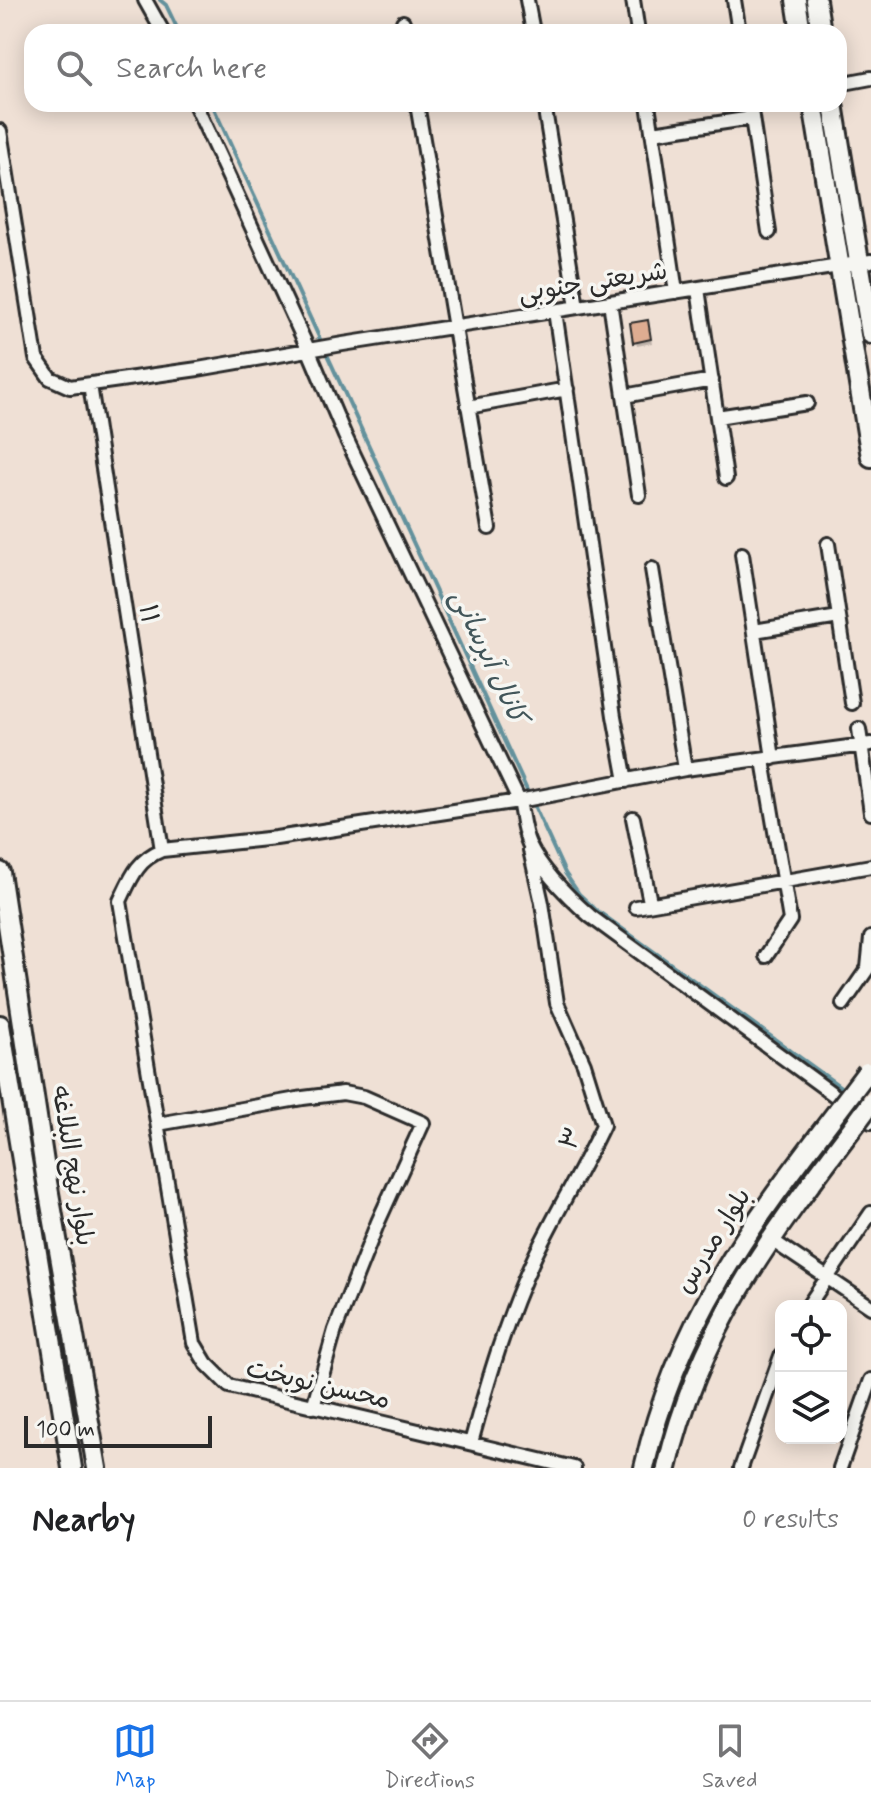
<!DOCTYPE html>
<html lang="en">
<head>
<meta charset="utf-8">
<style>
	:root { --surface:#fff; --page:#f6f6f6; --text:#202124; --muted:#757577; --line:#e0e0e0; --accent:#1a73e8 }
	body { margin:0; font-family:Mynerve,"Playpen Sans Arabic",sans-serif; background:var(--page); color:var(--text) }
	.controls { position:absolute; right:24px; bottom:24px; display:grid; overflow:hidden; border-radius:16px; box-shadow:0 4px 20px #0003 }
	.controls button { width:72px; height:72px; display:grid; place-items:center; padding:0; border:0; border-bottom:2px solid var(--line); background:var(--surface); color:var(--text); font:40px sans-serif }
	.scale { position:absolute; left:24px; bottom:20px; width:188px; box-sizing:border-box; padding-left:8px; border:4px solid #2b2b2b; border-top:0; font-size:22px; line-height:28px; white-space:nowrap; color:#2b2b2b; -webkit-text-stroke:6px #f6f6f2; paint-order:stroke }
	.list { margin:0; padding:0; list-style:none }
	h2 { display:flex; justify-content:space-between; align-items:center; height:104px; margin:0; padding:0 32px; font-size:34px }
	h2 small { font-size:26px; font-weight:400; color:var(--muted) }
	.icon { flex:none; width:44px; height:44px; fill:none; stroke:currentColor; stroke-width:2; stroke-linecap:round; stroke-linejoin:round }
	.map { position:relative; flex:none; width:871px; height:1468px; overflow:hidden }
	.search { position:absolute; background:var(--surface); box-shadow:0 4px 20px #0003; left:24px; right:24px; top:24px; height:88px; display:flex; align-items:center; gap:20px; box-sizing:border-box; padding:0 28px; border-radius:24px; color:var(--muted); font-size:30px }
	.sheet { height:232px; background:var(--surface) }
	nav { display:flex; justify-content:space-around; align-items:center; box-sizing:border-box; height:112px; border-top:2px solid var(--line); background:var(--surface); font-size:22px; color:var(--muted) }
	nav a { display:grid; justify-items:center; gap:4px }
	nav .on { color:var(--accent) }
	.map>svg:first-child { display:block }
	.shadow { fill:#0003 }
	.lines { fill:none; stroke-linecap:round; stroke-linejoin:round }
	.stream { stroke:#63919c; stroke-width:4 }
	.building { fill:#deac91; stroke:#2b2b2b; stroke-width:2 }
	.street-casing { stroke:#2b2b2b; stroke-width:18 }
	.secondary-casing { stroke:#2b2b2b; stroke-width:24 }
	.street { stroke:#f6f6f2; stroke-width:12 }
	.secondary { stroke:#f6f6f2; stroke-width:18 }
	.secondary-bridge-casing { stroke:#2b2b2b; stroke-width:24; stroke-linecap:butt }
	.secondary-bridge { stroke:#f6f6f2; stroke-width:18 }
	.labels { text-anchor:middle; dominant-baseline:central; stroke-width:7; stroke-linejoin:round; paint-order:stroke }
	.street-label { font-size:26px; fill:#2b2b2b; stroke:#f6f6f2 }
	.water-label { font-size:28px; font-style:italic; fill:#42565a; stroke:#f6f6f2 }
</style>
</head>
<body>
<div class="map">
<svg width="871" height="1468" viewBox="0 0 871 1468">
	<rect width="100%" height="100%" fill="#efe0d5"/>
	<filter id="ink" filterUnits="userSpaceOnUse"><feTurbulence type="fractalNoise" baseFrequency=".0125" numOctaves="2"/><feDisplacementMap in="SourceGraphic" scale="16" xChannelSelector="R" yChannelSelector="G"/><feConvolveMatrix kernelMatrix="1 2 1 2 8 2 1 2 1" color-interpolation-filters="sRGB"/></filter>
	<g filter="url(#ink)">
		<!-- shadow -->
		<path class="shadow" d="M 647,322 L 652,343 L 637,346 L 632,324 Z"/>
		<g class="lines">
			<!-- stream -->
			<path class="stream" d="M 160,0 L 166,5 L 179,32
				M 212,104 L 565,873 L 579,894 L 595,909 L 845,1090"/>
		</g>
		<!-- building -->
		<path class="building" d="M 648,320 L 651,339 L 633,343 L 630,323 Z"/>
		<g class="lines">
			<!-- street casing -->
			<g class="street-casing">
				<path id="street" d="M 145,0 L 163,32
					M 527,0 L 533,32
					M 633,0 L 638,32
					M 734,0 L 739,32
					M 403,22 L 405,32
					M 839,84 L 871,78
					M 195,104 L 309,351 L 345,436 L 519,801 C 522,814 523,831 529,844 C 542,871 567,896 590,916 L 871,1122
					M 417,104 L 489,528
					M 544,104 L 577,307
					M 648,104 L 676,292
					M 750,104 L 769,232
					M 0,131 L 36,358 L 50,378 L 70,387 L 198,369 L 343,344 L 871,261
					M 653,133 L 752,118
					M 698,289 L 726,478
					M 610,302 L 639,495
					M 555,311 L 614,716 L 626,781
					M 90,385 L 162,850
					M 624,396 L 712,380
					M 468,407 L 567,389
					M 717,417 L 807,403
					M 828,544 L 852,703
					M 742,554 L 773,758
					M 652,569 L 685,769
					M 754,631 L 839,617
					M 859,729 L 871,813
					M 763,760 L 790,920 L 766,956
					M 633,818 L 650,902
					M 636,907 L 871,866
					M 843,1004 L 868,968 L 871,938
					M 158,1124 L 303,1098 L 343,1093 L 364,1097 L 423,1123 L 378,1222 L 335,1330 L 313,1407
					M 770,1239 L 871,1307
					M 808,1306 L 871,1213
					M 471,1443 C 488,1380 507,1316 535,1256 C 556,1212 582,1170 603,1125 L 584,1064 L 557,1003 L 542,903 L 530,850
					M 574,1468 L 229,1386 L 206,1363 L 194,1343 L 120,901 C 131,878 137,860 162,850 L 276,838 L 519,801 L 685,769 L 871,744
					M 741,1468 L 781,1356
					M 840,1468 L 871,1380"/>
			</g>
			<!-- secondary casing -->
			<g class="secondary-casing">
				<path id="secondary" d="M 796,0 L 801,32
					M 816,0 L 821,32
					M 813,104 L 871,457
					M 833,104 L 871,334
					M 0,872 L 46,1176 L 97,1468
					M 0,1025 L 72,1468
					M 644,1468 C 676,1324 751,1224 839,1109
					M 667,1468 C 699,1329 773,1233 857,1122"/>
			</g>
			<!-- street -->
			<use href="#street" class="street"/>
			<!-- secondary -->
			<use href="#secondary" class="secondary"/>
			<!-- secondary-bridge casing -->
			<g class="secondary-bridge-casing">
				<path id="secondary-bridge" d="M 839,1109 L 867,1072
					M 857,1122 L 871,1103"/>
			</g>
			<!-- secondary-bridge -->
			<use href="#secondary-bridge" class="secondary-bridge"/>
		</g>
	</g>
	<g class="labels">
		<!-- street labels -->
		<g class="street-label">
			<text transform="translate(593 283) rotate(-9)">شریعتی جنوبی</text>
			<text transform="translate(148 614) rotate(81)">۱۱</text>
			<text transform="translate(572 1139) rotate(-64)">۳</text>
			<text transform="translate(72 1166) rotate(81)">بلوار نهج البلاغه</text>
			<text transform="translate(714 1241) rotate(-58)">بلوار مدرس</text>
			<text transform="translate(318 1385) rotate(13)">محسن نوبخت</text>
		</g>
		<!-- water labels -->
		<g class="water-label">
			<text transform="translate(488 657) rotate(65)">کانال آبرسانی</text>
		</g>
	</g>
</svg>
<div class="controls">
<button><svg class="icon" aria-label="locate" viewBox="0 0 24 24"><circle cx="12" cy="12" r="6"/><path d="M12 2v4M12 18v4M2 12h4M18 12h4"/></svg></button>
<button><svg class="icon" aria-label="layers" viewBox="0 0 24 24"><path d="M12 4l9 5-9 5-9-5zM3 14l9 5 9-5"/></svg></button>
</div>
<div class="scale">100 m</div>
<div class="search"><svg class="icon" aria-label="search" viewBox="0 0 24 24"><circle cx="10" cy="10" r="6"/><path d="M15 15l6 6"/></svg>Search here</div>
</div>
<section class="sheet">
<h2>Nearby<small>0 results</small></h2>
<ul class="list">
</ul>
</section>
<nav>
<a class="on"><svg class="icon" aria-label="map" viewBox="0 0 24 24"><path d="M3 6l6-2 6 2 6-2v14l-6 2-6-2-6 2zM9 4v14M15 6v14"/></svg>Map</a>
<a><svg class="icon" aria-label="directions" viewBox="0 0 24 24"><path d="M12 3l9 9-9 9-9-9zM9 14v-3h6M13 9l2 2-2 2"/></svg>Directions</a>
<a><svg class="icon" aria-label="saved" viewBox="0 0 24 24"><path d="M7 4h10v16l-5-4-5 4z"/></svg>Saved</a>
</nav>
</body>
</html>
